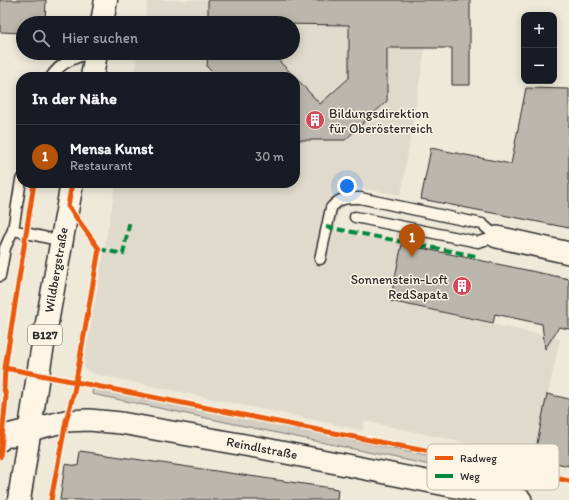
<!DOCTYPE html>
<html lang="de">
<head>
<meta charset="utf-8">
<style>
	:root { --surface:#171b24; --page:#20242c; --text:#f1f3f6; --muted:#9ea1a6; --line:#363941; --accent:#b45309 }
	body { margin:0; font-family:Itim,sans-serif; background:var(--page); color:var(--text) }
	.controls { position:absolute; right:12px; top:12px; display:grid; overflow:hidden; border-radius:8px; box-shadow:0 2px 10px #0003 }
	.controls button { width:36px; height:36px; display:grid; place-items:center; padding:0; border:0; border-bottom:1px solid var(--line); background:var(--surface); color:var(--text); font:20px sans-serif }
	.you { position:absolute; left:347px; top:186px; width:14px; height:14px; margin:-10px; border:3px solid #fff; border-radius:50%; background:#1a73e8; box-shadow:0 0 0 6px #1a73e833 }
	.badge { display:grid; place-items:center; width:26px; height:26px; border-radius:50%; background:var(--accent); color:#fff; font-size:13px; font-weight:700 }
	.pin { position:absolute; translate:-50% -33px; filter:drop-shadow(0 1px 2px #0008) }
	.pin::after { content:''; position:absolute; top:21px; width:14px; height:12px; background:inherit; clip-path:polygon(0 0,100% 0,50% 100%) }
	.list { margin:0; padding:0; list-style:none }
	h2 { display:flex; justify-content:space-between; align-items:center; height:52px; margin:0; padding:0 16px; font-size:17px }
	h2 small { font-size:13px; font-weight:400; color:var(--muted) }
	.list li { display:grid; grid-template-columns:26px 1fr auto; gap:12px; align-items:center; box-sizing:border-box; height:64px; padding:0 16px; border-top:1px solid var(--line) }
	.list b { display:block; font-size:15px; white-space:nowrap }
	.list p { margin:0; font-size:13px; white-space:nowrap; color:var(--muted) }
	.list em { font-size:13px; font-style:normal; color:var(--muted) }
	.icon { flex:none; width:22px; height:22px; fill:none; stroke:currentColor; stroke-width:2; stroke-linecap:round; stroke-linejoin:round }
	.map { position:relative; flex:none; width:569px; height:500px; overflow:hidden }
	.search { position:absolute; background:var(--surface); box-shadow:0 2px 10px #0003; left:16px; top:16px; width:284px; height:44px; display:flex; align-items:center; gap:10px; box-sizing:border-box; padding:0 14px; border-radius:22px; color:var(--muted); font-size:15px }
	.panel { position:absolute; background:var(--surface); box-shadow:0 2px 10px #0003; left:16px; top:72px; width:284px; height:116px; border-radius:16px }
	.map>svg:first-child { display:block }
	.built { fill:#e0dacc }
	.green { fill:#d2cdc0; stroke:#7e7c76 }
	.building { fill:#bcb7ac; stroke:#2b2b2b }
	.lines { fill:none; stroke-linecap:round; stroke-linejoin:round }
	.lane-casing { stroke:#2b2b2b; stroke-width:13 }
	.street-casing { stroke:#2b2b2b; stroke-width:24 }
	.secondary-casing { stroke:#2b2b2b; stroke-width:25 }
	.primary-casing { stroke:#2b2b2b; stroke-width:25 }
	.lane { stroke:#fcf5e5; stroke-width:10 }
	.street { stroke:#fcf5e5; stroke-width:21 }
	.secondary { stroke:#fcf5e5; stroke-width:22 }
	.primary { stroke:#fcf5e5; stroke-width:22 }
	.quiet { stroke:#00873e; stroke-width:4; stroke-dasharray:8 4; stroke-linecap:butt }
	.cycleway-casing { stroke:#fcf5e5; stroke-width:8 }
	.cycleway { stroke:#e8590c; stroke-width:5 }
	.labels { text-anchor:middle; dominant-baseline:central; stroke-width:3; stroke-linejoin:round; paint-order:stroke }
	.shield { fill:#fcf5e5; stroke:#6a6863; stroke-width:1 }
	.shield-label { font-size:12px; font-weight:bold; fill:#2b2b2b }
	.poi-label { font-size:13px; fill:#2b2b2b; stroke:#fcf5e5; text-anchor:start }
	.street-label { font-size:13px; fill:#2b2b2b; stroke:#fcf5e5 }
	.key { fill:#fcf5e5; stroke:#bdb8ad; stroke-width:1 }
	.key-label { font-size:11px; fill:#2b2b2b }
</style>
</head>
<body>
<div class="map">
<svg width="569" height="500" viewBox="0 0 569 500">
	<rect width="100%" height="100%" fill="#efe9da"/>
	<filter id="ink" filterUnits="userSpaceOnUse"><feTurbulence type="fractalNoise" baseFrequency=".025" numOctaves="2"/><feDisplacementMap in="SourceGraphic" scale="8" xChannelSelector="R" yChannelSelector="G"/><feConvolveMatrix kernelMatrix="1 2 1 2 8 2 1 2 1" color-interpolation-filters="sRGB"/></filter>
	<g filter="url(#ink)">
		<!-- built -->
		<path class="built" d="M 148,0 L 406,0 L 406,48 L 425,48 L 401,195 L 344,185 L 335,231 L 402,244 L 390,302 L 560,339 L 534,458 L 365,421 L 362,430 L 94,374 L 88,371 L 84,367 L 85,358 L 116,183 L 295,183 L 295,77 L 134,77 L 138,53 L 293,53 L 293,23 L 144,23 Z"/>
		<!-- green -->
		<path class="green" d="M 93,386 L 465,464 L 463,472 L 92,394 Z"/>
		<!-- building -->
		<path class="building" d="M 0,0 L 46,0 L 45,23 L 23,23 L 23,33 L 0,32 Z
			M 208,0 L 470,0 L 470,85 L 452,85 L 452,48 L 387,48 L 387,101 L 345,140 L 295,140 L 295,77 L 320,104 L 349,78 L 349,25 L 208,23 Z
			M 208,53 L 271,53 L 295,77 L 217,77 L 207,67 Z
			M 526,88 L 569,89 L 569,228 L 421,199 L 431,148 L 511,164 Z
			M 402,244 L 569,279 L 569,329 L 559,327 L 545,349 L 542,324 L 495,314 L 493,323 L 390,301 Z
			M 547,394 L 569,399 L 569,466 L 534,458 Z
			M 80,451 L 338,489 L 337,500 L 60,500 L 65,464 L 78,466 Z"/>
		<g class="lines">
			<!-- lane casing -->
			<g class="lane-casing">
				<path id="lane" d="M 51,77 C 61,62 74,58 90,53
					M 21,180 L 13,230 L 61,241
					M 355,217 L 478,242 L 497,237
					M 320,259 L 331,208 C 340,197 347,198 360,198 L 482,224 L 497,237
					M 0,276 L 5,248 L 13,230"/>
			</g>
			<!-- street casing -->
			<g class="street-casing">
				<path id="street" d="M 497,237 L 569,253
					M 30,430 L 66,421 L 89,420 L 121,423 L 261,448 L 521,500"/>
			</g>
			<!-- secondary casing -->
			<g class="secondary-casing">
				<path id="secondary" d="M 0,440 L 2,437 L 30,430"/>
			</g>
			<!-- primary casing -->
			<g class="primary-casing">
				<path id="primary" d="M 102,23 L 106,0
					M 92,77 L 96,53
					M 19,500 L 40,362 L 72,183"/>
			</g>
			<!-- lane -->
			<use href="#lane" class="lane"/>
			<!-- street -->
			<use href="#street" class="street"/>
			<!-- secondary -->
			<use href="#secondary" class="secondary"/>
			<!-- primary -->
			<use href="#primary" class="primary"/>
			<!-- quiet -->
			<path class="quiet" d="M 326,227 L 476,256
				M 99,249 L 123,254 L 130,220"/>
			<!-- cycleway casing -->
			<g class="cycleway-casing">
				<path id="cycleway" d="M 5,368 L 476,461 L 569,481
					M 0,457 L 6,396 L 4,389 L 5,368 L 34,183
					M 51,500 L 66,421 L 74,392 L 99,249 L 68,206 L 72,183"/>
			</g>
			<!-- cycleway -->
			<use href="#cycleway" class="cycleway"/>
		</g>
	</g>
	<!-- icons -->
	<defs>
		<g id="building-disc" transform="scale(1)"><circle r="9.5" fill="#d1495b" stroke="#fcf5e5"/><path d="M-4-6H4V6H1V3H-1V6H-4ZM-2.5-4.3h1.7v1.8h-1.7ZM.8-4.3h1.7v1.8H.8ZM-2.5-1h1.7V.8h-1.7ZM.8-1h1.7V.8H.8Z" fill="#fff"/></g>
	</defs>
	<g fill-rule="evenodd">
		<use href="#building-disc" x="315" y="120"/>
		<use href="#building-disc" x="462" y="286"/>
	</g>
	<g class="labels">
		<!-- shield labels -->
		<rect class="shield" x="28" y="325" width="34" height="20" rx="3"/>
		<g class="shield-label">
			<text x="45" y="335">B127</text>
		</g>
		<!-- poi labels -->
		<g class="poi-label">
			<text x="329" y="113">Bildungsdirektion<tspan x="329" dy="15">für Oberösterreich</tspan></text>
			<text x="448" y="279" text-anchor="end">Sonnenstein-Loft<tspan x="448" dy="15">RedSapata</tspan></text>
		</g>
		<!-- street labels -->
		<g class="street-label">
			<text transform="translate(56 270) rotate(-80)">Wildbergstraße</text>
			<text transform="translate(262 448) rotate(11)">Reindlstraße</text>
		</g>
	</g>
	<!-- legend -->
	<rect x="427" y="444" width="132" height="46" rx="6" class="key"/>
	<rect x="435" y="456" width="18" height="4" fill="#e8590c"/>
	<rect x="435" y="474" width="18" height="4" fill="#00873e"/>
	<g class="key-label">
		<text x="460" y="462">Radweg</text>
		<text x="460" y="480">Weg</text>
	</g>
</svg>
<div class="controls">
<button>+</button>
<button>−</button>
</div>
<div class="you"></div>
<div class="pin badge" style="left:412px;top:257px">1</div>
<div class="search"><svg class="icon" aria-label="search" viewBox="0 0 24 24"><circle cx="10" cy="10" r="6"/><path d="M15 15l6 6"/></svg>Hier suchen</div>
<section class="panel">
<h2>In der Nähe<small></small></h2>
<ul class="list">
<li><span class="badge">1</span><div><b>Mensa Kunst</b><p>Restaurant</p></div><em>30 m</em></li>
</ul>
</section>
</div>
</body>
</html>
